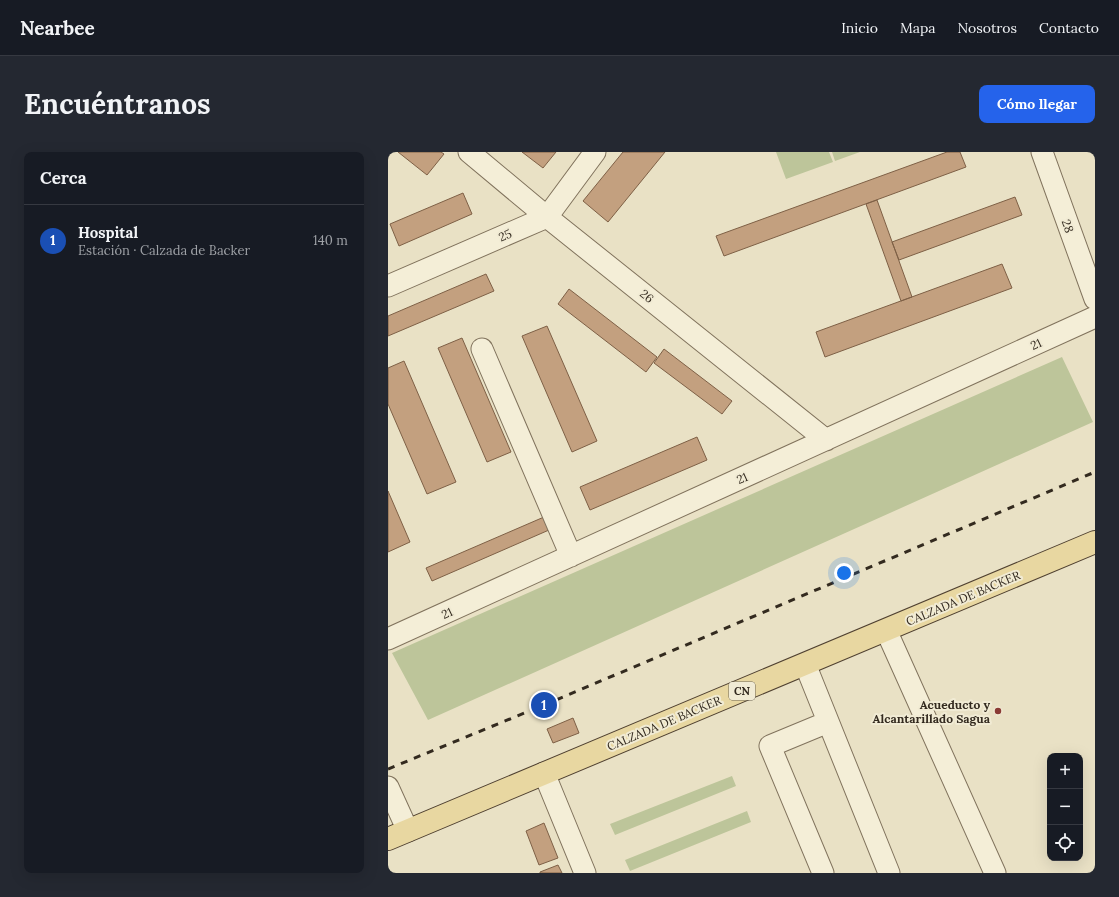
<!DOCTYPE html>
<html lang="es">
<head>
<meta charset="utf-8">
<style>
	:root { --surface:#171b24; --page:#242831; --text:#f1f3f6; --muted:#9ea1a6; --line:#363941; --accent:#2563eb }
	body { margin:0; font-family:Lora,serif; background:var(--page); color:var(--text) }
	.controls { position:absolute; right:12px; bottom:12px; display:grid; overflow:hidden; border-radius:8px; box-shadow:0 4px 16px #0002 }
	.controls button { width:36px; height:36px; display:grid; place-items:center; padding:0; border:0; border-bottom:1px solid var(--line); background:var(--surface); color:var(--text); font:20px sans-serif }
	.you { position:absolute; left:456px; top:421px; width:14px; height:14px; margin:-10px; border:3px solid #fff; border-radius:50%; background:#1a73e8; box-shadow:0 0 0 6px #1a73e833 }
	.badge { display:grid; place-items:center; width:26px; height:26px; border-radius:50%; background:var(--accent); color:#fff; font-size:13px; font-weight:700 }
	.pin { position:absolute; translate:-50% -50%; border:2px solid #fff; box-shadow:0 1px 4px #0006 }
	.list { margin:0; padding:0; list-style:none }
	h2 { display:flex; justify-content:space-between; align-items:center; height:52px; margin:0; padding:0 16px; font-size:17px }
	h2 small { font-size:13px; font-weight:400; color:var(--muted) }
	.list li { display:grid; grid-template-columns:26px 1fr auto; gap:12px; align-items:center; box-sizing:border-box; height:72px; padding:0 16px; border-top:1px solid var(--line) }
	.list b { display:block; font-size:15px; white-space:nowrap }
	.list p { margin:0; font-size:13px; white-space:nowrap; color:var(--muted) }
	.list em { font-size:13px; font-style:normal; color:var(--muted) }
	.icon { flex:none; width:22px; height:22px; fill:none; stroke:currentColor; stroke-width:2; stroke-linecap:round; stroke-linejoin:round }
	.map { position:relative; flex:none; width:707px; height:721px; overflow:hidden; border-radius:8px }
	header { display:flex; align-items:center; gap:24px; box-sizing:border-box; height:56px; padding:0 20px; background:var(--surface); border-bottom:1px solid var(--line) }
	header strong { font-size:19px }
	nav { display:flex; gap:22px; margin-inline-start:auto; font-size:14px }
	.intro { display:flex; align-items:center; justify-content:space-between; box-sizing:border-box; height:96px; padding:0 24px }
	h1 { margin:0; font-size:28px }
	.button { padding:10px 18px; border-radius:8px; background:var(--accent); color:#fff; font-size:14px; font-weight:700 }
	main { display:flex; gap:24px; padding:0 24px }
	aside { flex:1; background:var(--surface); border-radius:8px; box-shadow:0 4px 16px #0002 }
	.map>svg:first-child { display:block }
	.green { fill:#bdc59a }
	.building { fill:#c3a07f; stroke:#7e6046 }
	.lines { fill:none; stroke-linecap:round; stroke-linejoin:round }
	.minor-casing { stroke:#81735d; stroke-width:23 }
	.major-casing { stroke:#504131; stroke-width:24 }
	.minor { stroke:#f4eed7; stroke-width:21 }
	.major { stroke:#e8d7a1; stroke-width:22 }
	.rail { stroke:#332a1f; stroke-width:3; stroke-dasharray:7 7; stroke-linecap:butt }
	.poi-dot { fill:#8a3a34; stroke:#f1ebd4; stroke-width:1.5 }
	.labels { text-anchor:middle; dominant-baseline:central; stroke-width:4; stroke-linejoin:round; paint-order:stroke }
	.shield { fill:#f1ebd4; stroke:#6c6455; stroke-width:1 }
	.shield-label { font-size:11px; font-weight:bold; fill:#332a1f }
	.street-label { font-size:12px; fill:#332a1f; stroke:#f1ebd4 }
	.poi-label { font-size:12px; font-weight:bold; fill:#332a1f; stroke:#f1ebd4; text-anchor:end }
</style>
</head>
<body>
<header>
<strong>Nearbee</strong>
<nav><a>Inicio</a><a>Mapa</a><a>Nosotros</a><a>Contacto</a></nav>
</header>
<div class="intro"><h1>Encuéntranos</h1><a class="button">Cómo llegar</a></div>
<main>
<aside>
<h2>Cerca<small></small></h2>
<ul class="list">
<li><span class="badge" style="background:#1a4fb4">1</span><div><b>Hospital</b><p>Estación · Calzada de Backer</p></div><em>140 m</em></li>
</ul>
</aside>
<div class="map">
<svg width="707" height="721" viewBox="0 0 707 721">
	<rect width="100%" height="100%" fill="#e9e1c5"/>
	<!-- green -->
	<path class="green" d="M 388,0 L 441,0 L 445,10 L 398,27 Z
		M 444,0 L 472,0 L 447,9 Z
		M 674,205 L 705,270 L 40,568 L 4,501 Z
		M 344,624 L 348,634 L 227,683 L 222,672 Z
		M 359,659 L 363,670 L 242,719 L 237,708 Z"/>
	<!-- building -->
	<path class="building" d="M 10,0 L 53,0 L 56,2 L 39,23 Z
		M 134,0 L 168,0 L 155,16 Z
		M 235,0 L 277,0 L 220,70 L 195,49 Z
		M 559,0 L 572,0 L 578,15 L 336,104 L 328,84 Z
		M 75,41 L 84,62 L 11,94 L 2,72 Z
		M 627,45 L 634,63 L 511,108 L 504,90 Z
		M 489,48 L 524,145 L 513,149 L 478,52 Z
		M 614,112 L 624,136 L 437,205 L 428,180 Z
		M 98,122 L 106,139 L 0,184 L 0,164 Z
		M 181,137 L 269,205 L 258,220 L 170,152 Z
		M 159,174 L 209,289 L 184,300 L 134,184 Z
		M 74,186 L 123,300 L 99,310 L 50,196 Z
		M 276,197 L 344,249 L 334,262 L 266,211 Z
		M 16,209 L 68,330 L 39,342 L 0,252 L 0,216 Z
		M 309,285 L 319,308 L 202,358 L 192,335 Z
		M 0,339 L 22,390 L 0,400 Z
		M 156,365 L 161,378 L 44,429 L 38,416 Z
		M 185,566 L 191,581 L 165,591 L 159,577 Z
		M 156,671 L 170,706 L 151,713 L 138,679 Z
		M 170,713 L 174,721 L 152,721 L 152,720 Z"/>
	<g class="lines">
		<!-- minor casing -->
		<g class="minor-casing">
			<path id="minor" d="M 81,0 L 159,65 L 438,288
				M 654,0 L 707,147
				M 0,134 L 159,65 L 207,0
				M 94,197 L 183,404
				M 498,478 L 607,721
				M 0,487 L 707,165
				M 417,512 L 501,721
				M 156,621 L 197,721
				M 0,635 L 20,679
				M 435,721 L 382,594 L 440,570"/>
		</g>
		<!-- major casing -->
		<g class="major-casing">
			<path id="major" d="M 0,687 L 707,390"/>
		</g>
		<!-- minor -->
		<use href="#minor" class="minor"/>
		<!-- major -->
		<use href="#major" class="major"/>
		<!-- rail -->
		<path class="rail" d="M 0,617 L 156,553 L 707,320"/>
	</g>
	<!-- markers -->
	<circle class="poi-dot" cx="610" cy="559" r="4"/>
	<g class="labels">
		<!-- shield labels -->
		<rect class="shield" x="341" y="530" width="26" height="18" rx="3"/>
		<g class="shield-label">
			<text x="354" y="539">CN</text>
		</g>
		<!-- street labels -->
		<g class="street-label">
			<text transform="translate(680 74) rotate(70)">28</text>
			<text transform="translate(117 83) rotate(-24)">25</text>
			<text transform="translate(259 144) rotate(39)">26</text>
			<text transform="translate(648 192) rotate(-25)">21</text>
			<text transform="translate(354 326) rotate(-24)">21</text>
			<text transform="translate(575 446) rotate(-23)">CALZADA DE BACKER</text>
			<text transform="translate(59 461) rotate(-25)">21</text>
			<text transform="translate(276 571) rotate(-23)">CALZADA DE BACKER</text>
		</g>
		<!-- poi labels -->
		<g class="poi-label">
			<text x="602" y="552">Acueducto y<tspan x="602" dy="14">Alcantarillado Sagua</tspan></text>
		</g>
	</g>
</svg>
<div class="controls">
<button>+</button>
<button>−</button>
<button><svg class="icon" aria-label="locate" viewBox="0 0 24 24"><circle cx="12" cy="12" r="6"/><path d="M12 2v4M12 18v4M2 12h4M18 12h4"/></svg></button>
</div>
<div class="you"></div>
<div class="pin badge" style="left:156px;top:553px;background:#1a4fb4">1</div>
</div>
</main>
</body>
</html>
